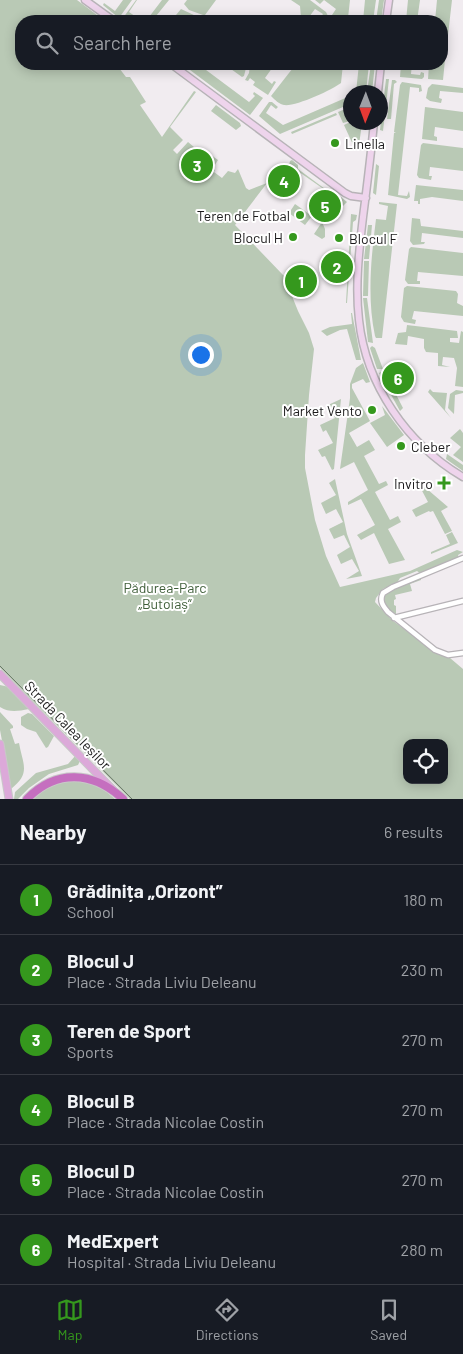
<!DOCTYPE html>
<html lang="en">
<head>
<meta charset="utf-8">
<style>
	:root { --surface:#171b24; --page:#242831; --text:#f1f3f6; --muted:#9ea1a6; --line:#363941; --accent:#35981d }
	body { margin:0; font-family:Barlow,sans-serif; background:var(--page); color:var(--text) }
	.controls { position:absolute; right:15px; bottom:15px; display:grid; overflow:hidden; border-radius:10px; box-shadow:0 2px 12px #0003 }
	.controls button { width:45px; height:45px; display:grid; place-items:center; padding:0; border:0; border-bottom:1px solid var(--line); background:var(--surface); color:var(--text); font:25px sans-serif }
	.compass { position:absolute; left:343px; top:85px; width:45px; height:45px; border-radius:50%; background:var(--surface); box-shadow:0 2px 12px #0003; rotate:181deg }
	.you { position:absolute; left:200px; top:354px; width:18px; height:18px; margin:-12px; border:4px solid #fff; border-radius:50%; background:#1a73e8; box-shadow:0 0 0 8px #1a73e833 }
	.badge { display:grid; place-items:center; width:32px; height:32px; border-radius:50%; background:var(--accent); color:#fff; font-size:16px; font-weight:700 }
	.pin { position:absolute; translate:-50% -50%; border:2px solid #fff; box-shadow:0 1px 5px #0006 }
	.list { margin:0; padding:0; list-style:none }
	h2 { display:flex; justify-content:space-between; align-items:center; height:65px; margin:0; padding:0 20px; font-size:21px }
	h2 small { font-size:16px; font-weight:400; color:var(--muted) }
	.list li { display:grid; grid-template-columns:32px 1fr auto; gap:15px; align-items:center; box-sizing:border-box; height:70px; padding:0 20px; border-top:1px solid var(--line) }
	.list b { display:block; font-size:19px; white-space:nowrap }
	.list p { margin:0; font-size:16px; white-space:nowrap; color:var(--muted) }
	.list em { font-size:16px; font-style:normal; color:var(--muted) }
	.icon { flex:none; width:28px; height:28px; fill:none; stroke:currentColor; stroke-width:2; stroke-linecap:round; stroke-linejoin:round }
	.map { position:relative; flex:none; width:463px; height:799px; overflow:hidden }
	.search { position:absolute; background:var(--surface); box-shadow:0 2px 12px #0003; left:15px; right:15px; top:15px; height:55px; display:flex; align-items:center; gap:12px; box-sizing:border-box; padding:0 18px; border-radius:20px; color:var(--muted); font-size:19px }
	.sheet { height:485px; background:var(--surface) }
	nav { display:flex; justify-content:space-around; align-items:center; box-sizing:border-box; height:70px; border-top:1px solid var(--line); background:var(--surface); font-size:14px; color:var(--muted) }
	nav a { display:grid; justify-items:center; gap:2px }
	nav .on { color:var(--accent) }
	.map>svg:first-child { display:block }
	.green { fill:#b9c9b5; fill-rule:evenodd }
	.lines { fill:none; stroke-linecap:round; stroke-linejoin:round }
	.stream { stroke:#697666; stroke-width:1 }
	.street-casing { stroke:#b7b3b7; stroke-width:7 }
	.secondary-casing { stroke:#b7b3b7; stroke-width:9 }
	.primary-casing { stroke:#c8c8c8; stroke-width:9 }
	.highway-casing { stroke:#c8c8c8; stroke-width:10 }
	.street { stroke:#fff; stroke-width:4.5 }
	.secondary { stroke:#eed4ec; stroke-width:6 }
	.primary { stroke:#dca9d9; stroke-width:7 }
	.highway { stroke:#c56fbf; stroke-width:8 }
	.poi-dot { fill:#35981d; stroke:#fff; stroke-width:2 }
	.labels { text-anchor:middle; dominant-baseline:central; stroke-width:4; stroke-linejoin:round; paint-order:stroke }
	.poi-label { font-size:14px; fill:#1b1a1b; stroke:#fff; text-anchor:end }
	.park-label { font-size:14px; fill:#3f5e39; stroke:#fff }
	.street-label { font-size:14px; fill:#1b1a1b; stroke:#fff }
</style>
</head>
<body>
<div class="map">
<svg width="463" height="799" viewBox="0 0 463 799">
	<rect width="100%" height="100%" fill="#f1ecf0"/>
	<!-- green -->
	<path class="green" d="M 0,0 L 77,0 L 101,18 L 99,21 L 21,21 L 21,64 L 116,64 L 126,77 L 130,77 L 146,102 L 140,105 L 162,137 L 194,91 L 196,92 L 170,127 L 183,140 L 173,150 L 177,154 L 188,142 L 194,147 L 192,150 L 206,160 L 211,155 L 218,160 L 213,168 L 215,170 L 214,172 L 222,178 L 228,171 L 235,173 L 238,169 L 246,188 L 249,190 L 267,183 L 235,225 L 284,276 L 298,311 L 309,333 L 314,349 L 309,395 L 305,455 L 305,468 L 315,520 L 326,556 L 340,587 L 410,571 L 457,550 L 463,552 L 458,555 L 459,558 L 421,574 L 417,571 L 400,578 L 397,583 L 383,589 L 376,598 L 375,602 L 392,620 L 435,652 L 450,658 L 463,669 L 463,799 L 130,799 L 0,668 ZM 407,743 L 444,743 L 444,780 L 407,780 Z
		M 123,0 L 132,0 L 119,18 L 103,5 L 104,3 L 115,11 Z
		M 136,0 L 137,0 L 129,12 L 142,21 L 124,21 L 123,18 Z
		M 162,0 L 169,0 L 152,21 L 146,21 Z
		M 187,0 L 216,0 L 205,15 L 203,15 L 189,10 L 184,4 Z
		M 291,0 L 310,0 L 326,12 L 328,16 L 325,20 L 320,18 L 323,14 L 315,9 L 306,21 L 299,21 L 301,18 L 300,6 Z
		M 315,0 L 350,0 L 348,18 L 343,17 L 342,21 L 328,21 L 336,9 L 324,0 L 320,4 Z
		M 365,0 L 376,0 L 373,21 L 363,21 Z
		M 379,0 L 384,0 L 381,21 L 376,21 Z
		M 408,0 L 420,0 L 417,21 L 406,21 Z
		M 437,0 L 452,0 L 448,35 L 442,34 L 442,21 L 435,21 Z
		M 181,9 L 196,16 L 206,18 L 207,21 L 171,21 Z
		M 442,37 L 446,38 L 447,39 L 443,80 L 428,79 L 429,64 L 442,64 Z
		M 182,64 L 198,64 L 249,102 L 255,96 L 253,94 L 254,92 L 263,98 L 250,115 Z
		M 224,64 L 247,64 L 244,76 L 242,77 Z
		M 250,64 L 275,64 L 265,78 L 272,84 L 274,81 L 276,82 L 268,95 L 253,85 L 255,82 L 250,78 L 248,81 L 245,80 L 249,73 Z
		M 296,64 L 343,64 L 341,83 C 332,90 295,107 284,105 C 279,104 275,100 271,96 Z
		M 359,64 L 369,64 L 366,92 L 356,92 Z
		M 371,64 L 375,64 L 372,92 L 367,92 Z
		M 401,64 L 412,64 L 411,74 L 420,75 L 421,72 L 424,73 L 424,77 L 422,79 L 400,77 Z
		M 386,79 L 389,79 L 383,131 L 380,130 Z
		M 392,80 L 395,80 L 397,82 L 394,84 L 391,119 L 387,119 Z
		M 402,82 L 421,85 L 422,91 L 419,92 L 419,88 L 410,87 L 398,195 L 407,196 L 409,191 L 410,197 L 407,199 L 388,195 L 394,133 L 396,132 L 394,132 L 400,85 Z
		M 432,84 L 463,88 L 463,93 L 440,91 L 439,98 L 442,99 L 441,103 L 430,101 L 426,98 L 428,88 Z
		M 350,96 L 350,104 L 280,134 L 259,116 L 269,102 L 272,102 L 278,107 L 276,109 L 271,105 L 266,113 L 283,125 Z
		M 216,105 L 240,123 L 241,126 L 236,130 L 211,111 Z
		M 350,107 L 350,109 L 346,111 L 350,121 L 343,123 L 338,112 Z
		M 425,107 L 463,112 L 463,131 L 435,127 L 434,136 L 437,137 L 437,141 L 422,139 Z
		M 336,113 L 337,115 L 292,134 L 291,132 Z
		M 350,122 L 362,123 L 359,145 L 354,147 L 344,125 Z
		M 423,143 L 463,148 L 463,171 L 430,167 L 429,176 L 432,176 L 431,180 L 419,178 L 417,175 L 421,145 Z
		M 292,160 L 298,165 L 298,169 L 340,200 L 341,197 L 347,202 L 343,206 L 326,194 L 325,190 L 289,165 L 290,161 Z
		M 376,164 L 379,166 L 376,195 L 373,193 Z
		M 416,185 L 463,190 L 463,201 L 432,197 L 420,199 L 420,204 L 418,204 L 418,201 L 414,201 Z
		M 379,202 L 397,204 L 382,338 L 376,338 L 375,336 C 367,298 371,258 376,219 L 386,220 L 388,206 L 379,204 Z
		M 295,204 L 312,216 L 305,225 L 289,213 Z
		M 351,214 L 357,215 L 356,220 L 353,222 L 347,303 L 346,303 Z
		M 412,218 L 420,219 L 421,226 L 463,231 L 463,238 L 422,233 L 421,242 L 425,242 L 424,244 L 413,245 L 410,241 Z
		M 322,222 L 325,229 L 325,237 L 322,239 L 314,234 Z
		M 368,225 L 372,225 L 369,259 L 364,259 Z
		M 411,247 L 463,253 L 463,276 L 418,272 L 417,281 L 420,281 L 420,284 L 408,284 L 405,280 L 409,249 Z
		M 364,261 L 369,261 L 368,296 L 363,296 Z
		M 407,286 L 456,291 L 458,294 L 457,303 L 463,306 L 463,316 L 414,311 L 412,319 L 416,320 L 415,324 L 404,322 L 401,317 L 404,288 Z
		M 363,298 L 367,298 L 373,343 L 368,342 Z
		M 351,313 L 352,313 L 361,360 L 356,360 L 347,329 L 340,330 L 327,336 L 321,331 L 330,327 L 352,324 Z
		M 407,325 L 457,331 L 458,338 L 450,338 L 450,342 L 459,343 L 461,331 L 463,332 L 463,387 L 455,386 L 457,368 L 454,358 L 443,357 L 442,365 L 450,367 L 438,366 L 438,353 L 426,352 L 424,348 L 424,339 L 408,336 L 407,345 L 395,344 L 398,333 L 406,332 Z
		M 372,346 L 375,348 L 383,369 L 377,369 L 370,348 Z
		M 363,363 L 370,382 L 366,383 L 363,379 L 352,384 L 352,388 L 370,421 L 349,433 L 357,447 L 369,440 L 375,450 L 364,456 L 379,484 L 386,481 L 388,485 L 375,492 L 390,520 L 398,516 L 401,522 L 388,529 L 405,560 L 389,564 L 374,533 L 361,540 L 357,535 L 375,525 L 361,499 L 348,505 L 348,502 L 368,490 L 354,462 L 340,469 L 350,398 L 350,384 L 356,368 Z
		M 384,371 L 403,408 L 400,411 L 379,373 Z
		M 430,389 L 433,392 L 447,393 L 445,410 L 451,418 L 428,392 Z
		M 456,390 L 463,391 L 463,393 L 455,395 L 454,414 L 448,408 L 450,394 Z
		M 341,399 L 334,469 L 332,470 L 325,456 L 322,457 L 318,450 L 333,443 L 326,430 L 323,432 L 320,425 L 335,418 L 328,405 Z
		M 382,406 L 404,435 L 387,447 L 370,423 L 385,415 Z
		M 460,429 L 463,433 L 463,462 L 453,455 L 461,447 L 450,438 Z
		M 447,454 L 463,465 L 463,471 L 446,459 Z
		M 413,477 L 448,507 L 441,511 L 452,531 L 445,534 L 433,511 L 430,512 L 429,511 L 416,517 L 412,510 L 428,502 L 420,487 L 416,489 L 411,480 Z
		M 335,479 L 347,534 L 362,576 L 346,579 L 359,571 L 352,559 L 341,564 L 337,555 L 350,547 L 344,535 L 334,539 L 329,529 L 343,522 L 336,509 L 326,514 L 321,503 L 336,495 L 329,483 Z
		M 452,532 L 458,543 L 431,554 L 431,552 L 450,544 L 446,535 Z
		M 421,578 L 421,580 L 410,584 L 412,591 L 395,595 L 396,599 L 394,600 L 394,605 L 396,606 L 396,614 C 389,613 384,606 383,599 L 387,592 Z
		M 0,685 L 9,687 L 29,709 C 18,711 10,713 0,707 Z
		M 0,712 L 13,726 L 13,728 L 10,729 L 15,744 L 19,743 C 23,765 31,773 11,789 L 0,730 Z
		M 28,713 L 32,714 L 54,736 L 48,747 L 46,748 L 36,732 L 27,729 L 21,725 L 21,717 Z
		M 76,755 L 80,761 L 78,765 L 49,774 L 29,788 L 18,799 L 14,799 L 15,792 L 36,773 L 68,764 Z
		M 72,780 C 93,782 99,785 115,799 L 32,799 C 44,789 56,782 72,780 Z"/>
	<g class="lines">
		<!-- stream -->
		<path class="stream" d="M 0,666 L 132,799"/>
		<!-- street casing -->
		<g class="street-casing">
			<path id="street" d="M 463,558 L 393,587 L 383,593 C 379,601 383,606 388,612 L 435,650 L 448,655 L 463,653
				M 394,618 L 463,601"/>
		</g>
		<!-- secondary casing -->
		<g class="secondary-casing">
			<path id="secondary" d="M 85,0 L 114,21
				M 386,21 L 389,0
				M 171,64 L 345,193 L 351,196 L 366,198
				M 378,92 L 381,64
				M 374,122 C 371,154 367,186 363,217 C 359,251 355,286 359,320 C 366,385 407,444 463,477"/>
		</g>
		<!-- primary casing -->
		<g class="primary-casing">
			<path id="primary" d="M 0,674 L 113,790
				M 0,744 L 9,799"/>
		</g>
		<!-- highway casing -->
		<g class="highway-casing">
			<path id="highway" d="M 27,799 C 56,769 93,771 123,799"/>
		</g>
		<!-- street -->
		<use href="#street" class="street"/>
		<!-- secondary -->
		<use href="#secondary" class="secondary"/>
		<!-- primary -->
		<use href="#primary" class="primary"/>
		<!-- highway -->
		<use href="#highway" class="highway"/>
	</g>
	<!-- markers -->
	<g class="poi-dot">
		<circle cx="335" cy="143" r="5"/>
		<circle cx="300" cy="215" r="5"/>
		<circle cx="293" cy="237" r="5"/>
		<circle cx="339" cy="238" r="5"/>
		<circle cx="372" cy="410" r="5"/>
		<circle cx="401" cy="446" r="5"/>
		<path d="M441.5 475.5h5v5h5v5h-5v5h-5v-5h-5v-5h5z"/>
	</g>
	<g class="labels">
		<!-- poi labels -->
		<g class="poi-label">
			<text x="345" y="143" text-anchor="start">Linella</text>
			<text x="290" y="215">Teren de Fotbal</text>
			<text x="283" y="237">Blocul H</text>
			<text x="349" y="238" text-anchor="start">Blocul F</text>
			<text x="362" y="410">Market Vento</text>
			<text x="411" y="446" text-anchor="start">Cleber</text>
			<text x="433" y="483">Invitro</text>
		</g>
		<!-- park labels -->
		<g class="park-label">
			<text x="165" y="587">Pădurea-Parc<tspan x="165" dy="16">„Butoiaș”</tspan></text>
		</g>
		<!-- street labels -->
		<g class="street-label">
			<text transform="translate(68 725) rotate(46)">Strada Calea Ieșilor</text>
		</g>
	</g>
</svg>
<div class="controls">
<button><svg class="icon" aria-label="locate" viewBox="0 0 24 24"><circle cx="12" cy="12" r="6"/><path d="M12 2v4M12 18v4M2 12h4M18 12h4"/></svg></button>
</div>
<svg class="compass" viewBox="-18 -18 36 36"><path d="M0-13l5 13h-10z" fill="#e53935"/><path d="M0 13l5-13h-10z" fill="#9ea1a6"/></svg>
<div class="you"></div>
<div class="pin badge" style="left:301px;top:281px">1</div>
<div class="pin badge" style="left:337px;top:267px">2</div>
<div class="pin badge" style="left:197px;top:165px">3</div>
<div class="pin badge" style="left:284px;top:181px">4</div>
<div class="pin badge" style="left:325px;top:206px">5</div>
<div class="pin badge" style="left:398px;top:378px">6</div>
<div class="search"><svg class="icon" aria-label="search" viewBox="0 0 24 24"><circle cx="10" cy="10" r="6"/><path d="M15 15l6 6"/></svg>Search here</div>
</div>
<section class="sheet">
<h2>Nearby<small>6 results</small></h2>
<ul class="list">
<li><span class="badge">1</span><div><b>Grădinița „Orizont”</b><p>School</p></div><em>180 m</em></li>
<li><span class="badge">2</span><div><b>Blocul J</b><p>Place · Strada Liviu Deleanu</p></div><em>230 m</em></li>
<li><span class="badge">3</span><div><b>Teren de Sport</b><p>Sports</p></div><em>270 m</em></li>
<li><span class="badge">4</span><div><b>Blocul B</b><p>Place · Strada Nicolae Costin</p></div><em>270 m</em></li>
<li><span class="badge">5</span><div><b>Blocul D</b><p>Place · Strada Nicolae Costin</p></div><em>270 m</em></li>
<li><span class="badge">6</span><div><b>MedExpert</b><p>Hospital · Strada Liviu Deleanu</p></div><em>280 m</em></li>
</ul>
</section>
<nav>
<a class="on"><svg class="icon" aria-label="map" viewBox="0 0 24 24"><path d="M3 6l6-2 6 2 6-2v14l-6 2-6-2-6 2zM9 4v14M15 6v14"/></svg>Map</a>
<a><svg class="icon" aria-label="directions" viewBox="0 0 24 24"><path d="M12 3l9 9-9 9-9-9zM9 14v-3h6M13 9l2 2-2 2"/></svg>Directions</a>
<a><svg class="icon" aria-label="saved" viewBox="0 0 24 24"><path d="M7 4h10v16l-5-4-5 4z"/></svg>Saved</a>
</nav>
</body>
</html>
